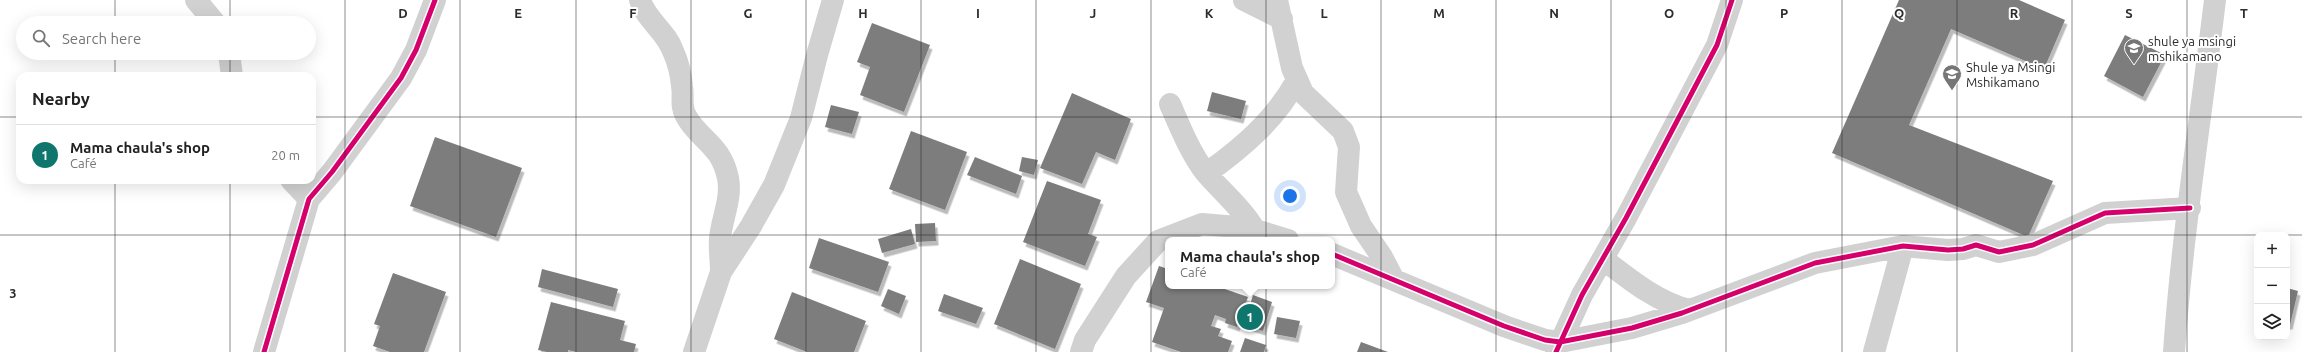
<!DOCTYPE html>
<html lang="en">
<head>
<meta charset="utf-8">
<style>
	:root { --surface:#fff; --page:#f6f6f6; --text:#222; --muted:#767676; --line:#e0e0e0; --accent:#0f766e }
	body { margin:0; font-family:Ubuntu,sans-serif; background:var(--page); color:var(--text) }
	.controls { position:absolute; right:12px; bottom:12px; display:grid; overflow:hidden; border-radius:8px; box-shadow:0 4px 16px #0002 }
	.controls button { width:36px; height:36px; display:grid; place-items:center; padding:0; border:0; border-bottom:1px solid var(--line); background:var(--surface); color:var(--text); font:20px sans-serif }
	.you { position:absolute; left:1290px; top:196px; width:14px; height:14px; margin:-10px; border:3px solid #fff; border-radius:50%; background:#1a73e8; box-shadow:0 0 0 6px #1a73e833 }
	.badge { display:grid; place-items:center; width:26px; height:26px; border-radius:50%; background:var(--accent); color:#fff; font-size:13px; font-weight:700 }
	.pin { position:absolute; translate:-50% -50%; border:2px solid #fff; box-shadow:0 1px 4px #0006 }
	.popup { position:absolute; left:1165px; top:237px; width:170px; height:52px; box-sizing:border-box; display:grid; place-content:center; border-radius:8px; background:var(--surface); filter:drop-shadow(0 1px 3px #0005); font-size:13px; white-space:nowrap; color:var(--muted) }
	.popup b { font-size:15px; color:var(--text) }
	.popup::after { content:''; position:absolute; left:50%; top:100%; margin-left:-8px; border:8px solid transparent; border-top-color:var(--surface) }
	.list { margin:0; padding:0; list-style:none }
	h2 { display:flex; justify-content:space-between; align-items:center; height:52px; margin:0; padding:0 16px; font-size:17px }
	h2 small { font-size:13px; font-weight:400; color:var(--muted) }
	.list li { display:grid; grid-template-columns:26px 1fr auto; gap:12px; align-items:center; box-sizing:border-box; height:60px; padding:0 16px; border-top:1px solid var(--line) }
	.list b { display:block; font-size:15px; white-space:nowrap }
	.list p { margin:0; font-size:13px; white-space:nowrap; color:var(--muted) }
	.list em { font-size:13px; font-style:normal; color:var(--muted) }
	.icon { flex:none; width:22px; height:22px; fill:none; stroke:currentColor; stroke-width:2; stroke-linecap:round; stroke-linejoin:round }
	.map { position:relative; flex:none; width:2302px; height:352px; overflow:hidden }
	.search { position:absolute; background:var(--surface); box-shadow:0 4px 16px #0002; left:16px; top:16px; width:300px; height:44px; display:flex; align-items:center; gap:10px; box-sizing:border-box; padding:0 14px; border-radius:22px; color:var(--muted); font-size:15px }
	.panel { position:absolute; background:var(--surface); box-shadow:0 4px 16px #0002; left:16px; top:72px; width:300px; height:112px; border-radius:12px }
	.map>svg:first-child { display:block }
	.building { fill:#7d7d7d; filter:url(#shadow) }
	.lines { fill:none; stroke-linecap:round; stroke-linejoin:round }
	.minor { stroke:#d1d1d1; stroke-width:22 }
	.cycleway-casing { stroke:#fff; stroke-width:8 }
	.cycleway { stroke:#d6006c; stroke-width:5 }
	.grid { fill:none; stroke:#2c2c2c; stroke-width:1; stroke-opacity:0.55 }
	.labels { text-anchor:middle; dominant-baseline:central; stroke-width:4; stroke-linejoin:round; paint-order:stroke }
	.poi-label { font-size:13px; fill:#2c2c2c; stroke:#fff; text-anchor:start }
	.grid-label { font-size:13px; text-anchor:middle; font-weight:bold; fill:#2c2c2c; stroke:#fff; stroke-width:4; stroke-linejoin:round; paint-order:stroke }
</style>
</head>
<body>
<div class="map">
<svg width="2302" height="352" viewBox="0 0 2302 352">
	<defs>
		<filter id="shadow"><feDropShadow dx="2.5" dy="4.5" stdDeviation="0" flood-color="#0004"/></filter>
	</defs>
	<rect width="100%" height="100%" fill="#fff"/>
	<!-- building -->
	<path class="building" d="M 1899,0 L 2019,0 L 2065,20 L 2044,69 L 1951,29 L 1909,125 L 2053,181 L 2028,237 L 1832,153 Z
		M 872,23 L 930,45 L 904,112 L 860,95 L 870,67 L 857,62 Z
		M 2125,35 L 2165,55 L 2143,97 L 2104,76 Z
		M 1212,92 L 1246,101 L 1241,119 L 1207,111 Z
		M 1072,93 L 1131,119 L 1115,160 L 1096,152 L 1082,184 L 1040,168 Z
		M 831,105 L 859,112 L 852,134 L 825,127 Z
		M 911,131 L 967,152 L 945,210 L 889,189 Z
		M 435,137 L 522,168 L 496,237 L 410,206 Z
		M 975,157 L 1022,176 L 1016,194 L 967,175 Z
		M 1022,157 L 1038,160 L 1034,175 L 1019,171 Z
		M 1047,181 L 1101,200 L 1088,234 L 1097,237 L 1085,266 L 1023,242 Z
		M 935,223 L 936,241 L 916,242 L 915,224 Z
		M 911,229 L 915,244 L 882,253 L 878,239 Z
		M 819,238 L 889,262 L 878,292 L 809,268 Z
		M 1020,259 L 1081,284 L 1055,349 L 994,324 Z
		M 1159,266 L 1168,269 L 1168,286 L 1216,286 L 1248,297 L 1237,327 L 1225,323 L 1226,319 L 1215,315 L 1211,326 L 1221,329 L 1218,336 L 1232,341 L 1228,352 L 1181,352 L 1152,342 L 1164,308 L 1146,302 Z
		M 542,269 L 618,289 L 613,307 L 538,287 Z
		M 393,273 L 446,292 L 424,352 L 390,352 L 373,346 L 380,326 L 374,324 Z
		M 2287,288 L 2298,291 L 2290,325 L 2287,325 Z
		M 888,289 L 906,296 L 899,314 L 881,306 Z
		M 792,292 L 866,321 L 854,352 L 807,352 L 774,339 Z
		M 944,294 L 983,308 L 976,324 L 938,311 Z
		M 1253,295 L 1272,302 L 1263,331 L 1244,325 Z
		M 551,302 L 625,321 L 620,340 L 636,344 L 634,352 L 576,352 L 568,350 L 568,352 L 547,352 L 538,350 Z
		M 1277,317 L 1300,321 L 1296,338 L 1274,334 Z
		M 1245,338 L 1266,345 L 1264,352 L 1240,352 Z
		M 1361,342 L 1388,352 L 1357,352 Z"/>
	<g class="lines">
		<!-- minor -->
		<path class="minor" d="M 196,0 L 215,23
			M 640,0 C 646,20 666,31 673,51 C 678,62 681,74 682,86 C 684,96 680,106 686,116 C 699,140 721,144 728,178 C 732,198 722,218 720,238 C 719,249 721,261 721,272
			M 1244,0 L 1282,19
			M 1277,0 L 1292,68 L 1303,93 L 1343,131 L 1349,147 L 1346,192 L 1361,226 L 1382,257 L 1394,280
			M 229,53 L 232,76
			M 1170,104 C 1180,127 1190,152 1205,172 C 1222,192 1242,208 1255,230
			M 1207,173 C 1243,147 1275,120 1297,80
			M 291,180 L 309,199
			M 1332,254 L 1504,326 L 1545,340 L 1560,342 L 1632,328 L 1682,313 L 1815,263 L 1903,246 L 1948,250 L 1963,249 L 1976,245 L 1999,252 L 2033,245 L 2105,213 L 2190,208
			M 1603,259 C 1629,279 1657,302 1689,310
			M 264,352 L 309,199 L 332,172 L 401,78 L 416,50 L 435,0
			M 694,352 L 721,272 L 751,226 L 774,185 L 801,118 L 817,55 L 833,0
			M 1081,352 L 1085,340 L 1126,276 L 1158,241 L 1202,224 L 1249,228 L 1288,240
			M 1556,352 L 1582,295 L 1626,218 L 1717,45 L 1732,0
			M 1874,352 L 1903,246
			M 2174,352 C 2182,235 2201,117 2215,0"/>
		<!-- cycleway casing -->
		<g class="cycleway-casing">
			<path id="cycleway" d="M 1332,254 L 1504,326 L 1545,340 L 1560,342 L 1632,328 L 1682,313 L 1815,263 L 1903,246 L 1948,250 L 1963,249 L 1976,245 L 1999,252 L 2033,245 L 2105,213 L 2190,208
				M 264,352 L 309,199 L 332,172 L 401,78 L 416,50 L 435,0
				M 1556,352 L 1582,295 L 1626,218 L 1717,45 L 1732,0"/>
		</g>
		<!-- cycleway -->
		<use href="#cycleway" class="cycleway"/>
	</g>
	<!-- grid -->
	<path class="grid" d="M 115,0 L 115,23M 230,0 L 230,23M 345,0 L 345,352M 460,0 L 460,352M 576,0 L 576,352M 691,0 L 691,352M 806,0 L 806,352M 921,0 L 921,352M 1036,0 L 1036,352M 1151,0 L 1151,352M 1266,0 L 1266,352M 1381,0 L 1381,352M 1496,0 L 1496,352M 1611,0 L 1611,352M 1726,0 L 1726,352M 1842,0 L 1842,352M 1957,0 L 1957,352M 2072,0 L 2072,352M 2187,0 L 2187,352M 115,53 L 115,76M 230,53 L 230,76M 0,117 L 20,117M 312,117 L 2302,117M 115,180 L 115,352M 230,180 L 230,352M 0,235 L 2302,235"/>
	<!-- icons -->
	<defs>
		<g id="school-pin" transform="scale(1)"><path d="M0 17L-7.5 6A9.5 9.5 0 1 1 7.5 6Z" fill="#767676" stroke="#fff"/><path d="M0-5L7-2L0 1L-7-2ZM-4 1L0 2.5L4 1V4Q0 6-4 4Z" fill="#fff"/></g>
	</defs>
	<g fill-rule="evenodd">
		<use href="#school-pin" x="2134" y="48"/>
		<use href="#school-pin" x="1952" y="74"/>
	</g>
	<g class="labels">
		<!-- poi labels -->
		<g class="poi-label">
			<text x="2148" y="41">shule ya msingi<tspan x="2148" dy="15">mshikamano</tspan></text>
			<text x="1966" y="67">Shule ya Msingi<tspan x="1966" dy="15">Mshikamano</tspan></text>
		</g>
	</g>
	<g class="grid-label">
		<text x="403" y="18">D</text>
		<text x="518" y="18">E</text>
		<text x="633" y="18">F</text>
		<text x="748" y="18">G</text>
		<text x="863" y="18">H</text>
		<text x="978" y="18">I</text>
		<text x="1093" y="18">J</text>
		<text x="1209" y="18">K</text>
		<text x="1324" y="18">L</text>
		<text x="1439" y="18">M</text>
		<text x="1554" y="18">N</text>
		<text x="1669" y="18">O</text>
		<text x="1784" y="18">P</text>
		<text x="1899" y="18">Q</text>
		<text x="2014" y="18">R</text>
		<text x="2129" y="18">S</text>
		<text x="2244" y="18">T</text>
		<text x="13" y="298">3</text>
	</g>
</svg>
<div class="controls">
<button>+</button>
<button>−</button>
<button><svg class="icon" aria-label="layers" viewBox="0 0 24 24"><path d="M12 4l9 5-9 5-9-5zM3 14l9 5 9-5"/></svg></button>
</div>
<div class="you"></div>
<div class="pin badge" style="left:1250px;top:317px">1</div>
<div class="popup"><b>Mama chaula's shop</b>Café</div>
<div class="search"><svg class="icon" aria-label="search" viewBox="0 0 24 24"><circle cx="10" cy="10" r="6"/><path d="M15 15l6 6"/></svg>Search here</div>
<section class="panel">
<h2>Nearby<small></small></h2>
<ul class="list">
<li><span class="badge">1</span><div><b>Mama chaula's shop</b><p>Café</p></div><em>20 m</em></li>
</ul>
</section>
</div>
</body>
</html>
